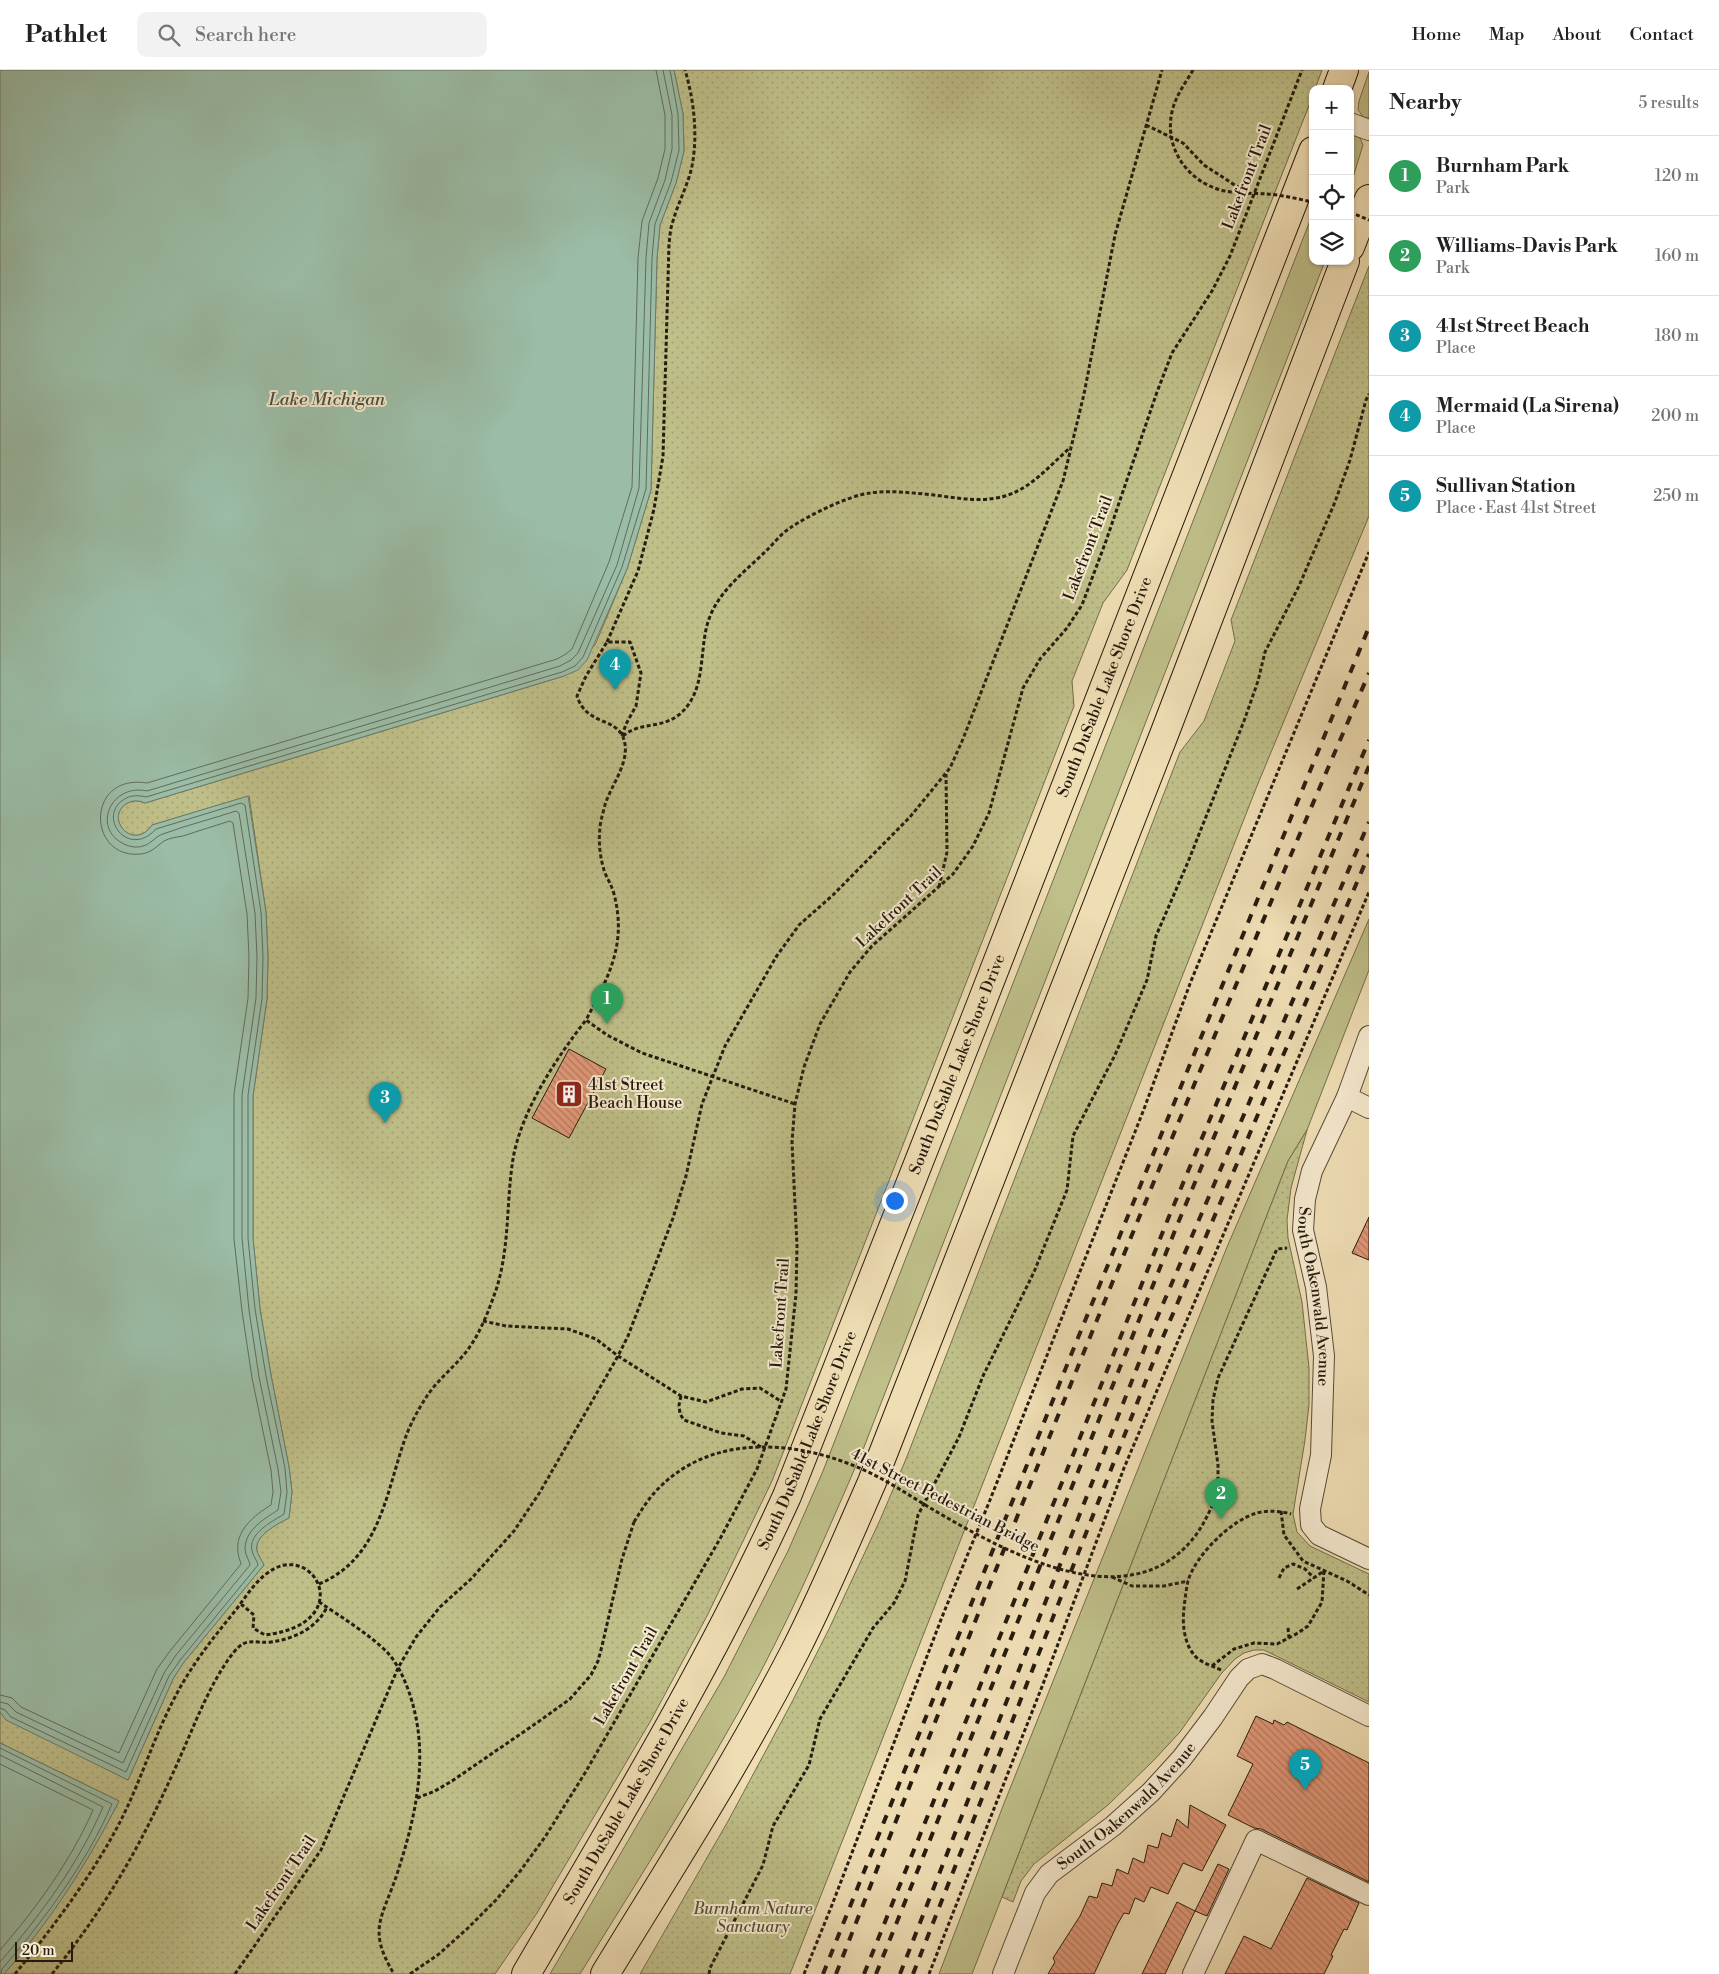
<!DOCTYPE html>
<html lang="en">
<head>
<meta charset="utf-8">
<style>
	:root { --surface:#fff; --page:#f2f2f2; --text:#202124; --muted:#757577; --line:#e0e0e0; --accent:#d93025 }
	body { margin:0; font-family:"Libre Bodoni",serif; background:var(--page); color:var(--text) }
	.controls { position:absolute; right:15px; top:15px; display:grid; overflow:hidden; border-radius:10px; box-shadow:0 1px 4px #0004 }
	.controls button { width:45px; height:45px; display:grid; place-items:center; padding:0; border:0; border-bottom:1px solid var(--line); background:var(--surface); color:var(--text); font:25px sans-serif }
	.scale { position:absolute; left:15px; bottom:12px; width:58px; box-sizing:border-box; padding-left:5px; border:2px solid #261b0e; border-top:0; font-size:14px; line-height:18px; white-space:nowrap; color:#261b0e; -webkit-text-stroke:4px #f5e9ce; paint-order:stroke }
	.you { position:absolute; left:894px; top:1130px; width:18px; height:18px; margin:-12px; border:4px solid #fff; border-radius:50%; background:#1a73e8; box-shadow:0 0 0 8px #1a73e833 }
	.badge { display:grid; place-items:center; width:32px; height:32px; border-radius:50%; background:var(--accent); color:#fff; font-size:16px; font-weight:700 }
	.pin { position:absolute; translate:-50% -41px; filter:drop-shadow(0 1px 2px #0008) }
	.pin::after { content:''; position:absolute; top:26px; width:18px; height:15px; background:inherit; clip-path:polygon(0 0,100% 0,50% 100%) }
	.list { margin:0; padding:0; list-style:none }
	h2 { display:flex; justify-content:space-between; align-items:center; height:65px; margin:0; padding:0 20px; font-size:21px }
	h2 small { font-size:16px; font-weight:400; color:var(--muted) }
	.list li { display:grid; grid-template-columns:32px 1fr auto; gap:15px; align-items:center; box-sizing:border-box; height:80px; padding:0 20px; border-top:1px solid var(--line) }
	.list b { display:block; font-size:19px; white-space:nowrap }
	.list p { margin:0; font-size:16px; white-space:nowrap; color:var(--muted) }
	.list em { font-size:16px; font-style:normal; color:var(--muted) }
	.icon { flex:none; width:28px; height:28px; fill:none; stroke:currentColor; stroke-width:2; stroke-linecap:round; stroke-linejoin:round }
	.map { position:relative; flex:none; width:1369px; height:1904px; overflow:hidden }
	header { display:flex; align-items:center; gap:30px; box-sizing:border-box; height:70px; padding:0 25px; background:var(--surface); border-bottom:1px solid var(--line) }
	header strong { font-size:24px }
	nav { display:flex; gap:28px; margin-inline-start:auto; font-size:18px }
	.search { width:350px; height:45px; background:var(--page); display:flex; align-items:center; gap:12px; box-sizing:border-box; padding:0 18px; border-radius:10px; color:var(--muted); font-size:19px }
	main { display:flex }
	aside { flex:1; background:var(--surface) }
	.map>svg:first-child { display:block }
	.grass { fill:#bfbf89; stroke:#726d4c }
	.park { fill:url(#park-dots); stroke:#726d4c }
	.water { fill:#9bbda7; stroke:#6c7c6a }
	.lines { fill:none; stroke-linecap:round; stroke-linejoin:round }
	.shore { stroke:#606c5a; stroke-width:1 }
	.building { fill:url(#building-back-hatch); stroke:#261b0e }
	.minor-casing { stroke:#584c38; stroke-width:22 }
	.highway-casing { stroke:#261b0e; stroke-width:30 }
	.path { stroke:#261b0e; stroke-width:3; stroke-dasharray:4 2.5; stroke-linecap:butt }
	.minor { stroke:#f5e9ce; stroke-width:20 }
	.highway { stroke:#efddb4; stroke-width:28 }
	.rail { stroke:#261b0e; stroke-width:4; stroke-dasharray:9 9; stroke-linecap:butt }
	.path-bridge { stroke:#261b0e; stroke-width:3; stroke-dasharray:4 2.5; stroke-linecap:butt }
	.labels { text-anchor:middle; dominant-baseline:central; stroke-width:4; stroke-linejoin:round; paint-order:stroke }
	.street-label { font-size:16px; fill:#261b0e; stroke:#f5e9ce }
	.poi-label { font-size:16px; fill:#261b0e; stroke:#f5e9ce; text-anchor:start }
	.park-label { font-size:16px; font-style:italic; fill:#544c33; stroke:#f5e9ce }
	.water-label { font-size:18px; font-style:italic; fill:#494c3c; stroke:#f5e9ce }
</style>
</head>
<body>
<header>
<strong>Pathlet</strong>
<div class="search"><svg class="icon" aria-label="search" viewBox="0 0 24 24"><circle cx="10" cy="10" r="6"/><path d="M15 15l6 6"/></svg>Search here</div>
<nav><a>Home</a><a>Map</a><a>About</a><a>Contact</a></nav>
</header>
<main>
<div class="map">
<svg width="1369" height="1904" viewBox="0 0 1369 1904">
	<defs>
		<pattern id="park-dots" width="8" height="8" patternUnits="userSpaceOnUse" patternTransform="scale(1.25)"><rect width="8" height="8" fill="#bfbf89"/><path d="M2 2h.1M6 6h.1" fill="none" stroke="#a4a475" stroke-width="1.8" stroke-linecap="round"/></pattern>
		<pattern id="building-back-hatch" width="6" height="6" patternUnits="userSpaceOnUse" patternTransform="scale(1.25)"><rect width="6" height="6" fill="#e19878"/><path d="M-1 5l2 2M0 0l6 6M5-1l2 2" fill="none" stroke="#b67b61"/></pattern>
	</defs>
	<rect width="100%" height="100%" fill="#efddb4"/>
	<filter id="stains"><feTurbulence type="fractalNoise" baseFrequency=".004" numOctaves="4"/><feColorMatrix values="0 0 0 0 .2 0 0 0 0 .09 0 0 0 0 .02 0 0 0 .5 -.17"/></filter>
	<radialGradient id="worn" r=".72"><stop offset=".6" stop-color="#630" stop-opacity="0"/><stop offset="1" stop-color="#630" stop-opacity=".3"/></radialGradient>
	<!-- grass -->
	<path class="grass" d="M 1369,2 L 1369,48 L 1364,48 L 1358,40 L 1359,31 Z
		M 1355,65 L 1360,68 L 1363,75 L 1350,117 L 1350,66 Z
		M 1313,143 L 1313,191 L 1325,191 L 864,1377 C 831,1454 798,1531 759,1605 C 704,1707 641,1805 580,1904 L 550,1904 L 724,1607 L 788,1481 L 823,1401 Z
		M 1369,849 L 1369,900 L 1307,1060 L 1288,1091 L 972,1904 L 939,1904 L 1003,1736 L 1227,1177 Z"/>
	<!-- park -->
	<path class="park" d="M 674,0 L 1322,0 L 1315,19 L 1313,19 L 1313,26 L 1306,43 L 1127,500 L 1103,533 L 1072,611 L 1074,636 L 772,1411 L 707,1546 L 650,1652 L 537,1843 L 495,1904 L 4,1904 C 51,1849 86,1795 119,1731 L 0,1673 L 0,1642 L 5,1647 L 128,1710 L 173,1609 L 184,1592 L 264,1495 C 262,1491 258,1485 257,1481 C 253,1466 279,1453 289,1448 L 292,1422 L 289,1397 L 271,1305 L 260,1239 L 253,1168 L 253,1026 L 267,929 L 268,887 L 266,842 L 249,726 L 152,755 C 134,782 104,749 126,734 C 132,730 138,730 145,733 L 564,606 L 595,575 L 627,499 L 651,420 L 657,188 L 660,155 L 676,113 L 684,81 L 683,44 Z
		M 1369,196 L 1369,446 L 1257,716 L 790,1904 L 640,1904 L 727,1753 L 792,1632 L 829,1559 L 880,1450 L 906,1389 L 1180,682 L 1204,651 L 1235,571 L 1231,550 Z
		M 1307,1060 L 1291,1118 L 1287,1150 L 1288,1168 L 1302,1232 L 1309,1298 L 1309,1335 L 1305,1370 L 1293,1444 L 1297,1462 L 1310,1476 L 1369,1504 L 1369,1632 L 1264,1580 L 1254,1580 L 1244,1583 L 1235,1589 L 1221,1604 L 1180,1662 L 1154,1690 L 1108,1735 L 1034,1794 L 1021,1811 L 1013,1832 L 1002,1827 L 1288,1091 Z"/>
	<!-- water -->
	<path class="water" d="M 0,0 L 674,0 L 683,44 L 684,81 L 676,113 L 660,155 L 657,188 L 651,420 L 627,499 L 587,590 L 578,600 L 564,606 L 145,733 C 138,730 132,730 126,734 C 104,749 134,782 152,755 L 248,726 L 266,842 L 268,887 L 267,929 L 253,1026 L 253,1168 L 260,1239 L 271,1305 L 289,1397 L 292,1422 L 289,1448 C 279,1453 253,1466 257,1481 C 258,1485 262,1491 264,1495 L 184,1592 L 173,1609 L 128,1710 L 6,1650 L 0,1642 Z
		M 0,1673 L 119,1731 C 87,1794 51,1850 4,1904 L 0,1904 Z"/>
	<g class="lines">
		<!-- shore -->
		<path class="shore" d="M 0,1625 L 12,1628 L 21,1637 L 119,1683 L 157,1599 L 170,1581 L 241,1494 C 240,1490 238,1486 238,1482 C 235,1460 255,1445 271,1435 L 273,1422 L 271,1400 L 252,1308 L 242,1241 L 234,1169 L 234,1024 L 248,928 L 249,887 L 247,844 L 233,753 L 230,751 C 214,756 198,761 183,766 C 177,767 169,768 164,771 C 157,776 151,783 141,784 C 87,790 85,703 147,713 L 557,589 L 566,584 L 572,579 L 609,492 L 632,417 L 638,188 L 642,151 L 658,108 L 665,79 L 665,45 L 656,0
			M 0,1632 L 8,1634 L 16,1642 L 123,1693 L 164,1603 L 176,1585 L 250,1495 C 249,1489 245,1485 245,1479 C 245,1460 264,1449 278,1440 L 281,1422 L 278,1399 L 259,1307 L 249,1240 L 242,1168 L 242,1025 L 256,928 L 257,887 L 255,843 L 239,743 L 236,741 C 212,749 187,755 163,764 C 156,766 151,774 143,776 C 137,778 130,777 124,774 C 91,758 111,713 147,721 L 560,596 L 571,590 L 578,583 L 617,495 L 639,418 L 646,188 L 649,153 L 665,110 L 672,79 L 672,45 L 663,0
			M 0,1638 L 5,1640 L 11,1647 L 126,1702 L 169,1606 L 181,1589 L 258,1495 C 257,1490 253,1486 252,1481 C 248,1463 272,1452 284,1444 L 287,1422 L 285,1398 L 266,1306 L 255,1239 L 248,1168 L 248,1025 L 262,929 L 263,887 L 261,842 L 245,735 L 241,733 L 156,759 C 129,789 97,748 123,730 C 130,725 138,725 146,727 L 562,602 L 575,596 L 583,587 L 622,497 L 646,419 L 652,188 L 655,154 L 671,112 L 679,80 L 678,44 L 670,0
			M 0,1678 L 112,1734 C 86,1794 44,1850 2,1899 L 1,1904
			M 0,1685 L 103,1737 C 79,1793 40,1846 0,1892
			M 0,1694 L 93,1740 C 72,1789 35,1840 0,1880"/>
	</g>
	<!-- building -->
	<path class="building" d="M 569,979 L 606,999 L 569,1068 L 532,1048 Z
		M 1369,1147 L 1369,1190 L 1352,1183 Z
		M 1256,1646 L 1273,1654 L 1274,1650 L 1284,1655 L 1287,1652 L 1369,1693 L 1369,1812 L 1261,1759 L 1254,1758 L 1228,1745 L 1253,1694 L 1237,1686 Z
		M 1190,1735 L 1226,1755 L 1202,1801 L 1183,1793 L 1168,1824 L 1151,1817 L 1144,1832 L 1135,1828 L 1129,1844 L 1124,1843 L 1117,1855 L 1094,1904 L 1048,1904 L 1055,1892 L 1053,1888 L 1080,1846 L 1089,1826 L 1097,1828 L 1102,1813 L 1112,1816 L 1117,1799 L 1128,1804 L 1133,1788 L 1144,1793 L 1148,1775 L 1158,1778 L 1162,1763 L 1171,1767 L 1177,1749 L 1188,1758 Z
		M 1218,1794 L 1229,1799 L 1207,1846 L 1195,1841 Z
		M 1307,1808 L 1359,1833 L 1347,1860 L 1344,1859 L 1331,1885 L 1333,1886 L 1324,1904 L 1225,1904 L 1244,1866 L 1271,1879 Z
		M 1177,1832 L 1195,1841 L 1165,1904 L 1142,1904 Z"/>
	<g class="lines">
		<!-- minor casing -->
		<g class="minor-casing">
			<g id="minor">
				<path d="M 1350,53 L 1369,60"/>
				<path id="s1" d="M 1369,966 L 1347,1027 L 1312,1101 L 1305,1129 L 1303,1160 L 1316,1217 L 1324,1286 L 1321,1385 L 1310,1439 L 1311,1455 L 1319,1465 L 1369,1489"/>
				<path d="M 1347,1027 L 1369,1038"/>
				<path id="s2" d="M 1003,1904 L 1035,1823 L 1049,1804 L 1113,1756 L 1151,1722 L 1182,1688 L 1213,1647 L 1239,1608 L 1248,1599 L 1262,1594 L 1275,1599 L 1369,1646"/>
				<path d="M 1193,1904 L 1256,1770 L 1369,1825"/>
			</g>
		</g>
		<!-- highway casing -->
		<g class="highway-casing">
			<g id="highway">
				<path d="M 1337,19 L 1344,0"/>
				<path d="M 1350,177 L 1369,129"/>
				<path id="s3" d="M 526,1904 C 618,1747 711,1593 787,1426 L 976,947 L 1313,81"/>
				<path d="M 605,1904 C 670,1798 738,1692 795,1581 C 823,1526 847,1469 872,1412 L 1165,662 L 1345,191"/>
			</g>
		</g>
		<!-- path -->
		<path class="path" d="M 1146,55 L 1183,73 L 1204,95 L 1247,123
			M 607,572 L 638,501 L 654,439 L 663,386 L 669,174 C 670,167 670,159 673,151 C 678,133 688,115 692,96 C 698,65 694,30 685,0
			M 622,666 L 626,654 L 636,636 L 641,603 L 630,572 L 607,572 L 586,606 L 577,626 C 586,655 614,647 623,667 C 632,689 613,712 606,732 C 604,737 603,744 601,750 C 598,768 599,785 605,803 C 608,810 612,816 614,824 C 627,874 609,906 586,950 L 607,965 L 642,983 L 795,1034
			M 623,666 C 640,651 662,660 681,643 C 709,617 697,575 711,544 C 722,518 749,498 768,479 C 775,472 782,463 790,458 C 807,446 850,425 870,423 C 891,420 912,423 934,425 C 958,428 981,433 1005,426 C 1032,418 1050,395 1071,377
			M 939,817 L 947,782 L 946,704
			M 483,1251 L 506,1256 L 568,1259 L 596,1269 L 618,1286 L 681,1326 L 706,1332 L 742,1319 L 760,1318 L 782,1332
			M 681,1326 L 679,1335 L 680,1344 L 684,1350 L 721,1363 L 744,1366 L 761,1377
			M 1212,1436 L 1218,1415 L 1218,1395 L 1212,1351 L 1213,1330 L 1218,1308 L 1277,1179 L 1287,1178
			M 1281,1441 L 1284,1465 L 1303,1491 L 1347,1511 L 1369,1525
			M 1112,1507 L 1132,1516 L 1164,1516 L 1188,1511
			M 1279,1508 L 1284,1498 L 1293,1494 L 1305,1499 L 1314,1508
			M 319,1514 C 381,1488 386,1421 406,1366 C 411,1353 419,1338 427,1326 C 438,1309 457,1295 469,1278 C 481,1261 489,1240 496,1220 C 510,1177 506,1133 513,1089 C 521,1041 557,987 586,950
			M 1297,1519 L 1324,1501
			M 319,1532 C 340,1546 370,1565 387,1582 C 398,1594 405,1610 410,1625 C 430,1685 416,1746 397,1804 C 382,1849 367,1859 394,1904
			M 1288,1558 L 1289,1568
			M 1212,1596 L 1234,1579 L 1254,1573 L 1277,1574 L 1298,1563 L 1308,1556 L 1322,1532 L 1324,1500
			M 1221,1600 C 1213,1596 1204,1594 1197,1588 C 1184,1576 1182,1554 1184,1538 C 1185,1529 1186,1520 1188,1511 C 1195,1486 1231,1450 1257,1443 C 1268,1440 1280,1441 1291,1444
			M 417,1728 L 435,1721 L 452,1711 L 538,1652 L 570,1629 L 591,1605 L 598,1591 L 602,1576 L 622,1489 L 634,1452
			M 15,1904 C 53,1857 95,1802 122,1748 C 140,1712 152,1673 170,1637 C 186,1603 208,1574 231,1546 C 242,1533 252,1515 265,1505 C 311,1465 362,1553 265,1565 L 253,1558 L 254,1545 L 241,1534
			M 52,1904 C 95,1851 131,1793 160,1731 C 173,1704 185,1676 197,1648 C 207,1626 218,1602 234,1582 C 247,1566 255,1574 271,1572 C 294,1569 317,1558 327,1537
			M 235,1904 L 321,1780 L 398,1598 L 416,1567 L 440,1537 L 471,1509 L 514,1461 L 540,1422 L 618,1286 L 628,1266 L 673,1148 L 686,1106 L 702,1034 L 725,976 L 776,887 L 799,855 L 833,825 L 910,747 L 950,698 L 963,669 L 1063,411 L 1084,324 L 1115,165 L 1162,0
			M 410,1904 L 439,1884 L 468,1858 L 496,1830 L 521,1800 L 545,1767 L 585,1703 L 721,1467 L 757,1399 L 786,1319 L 796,1224 L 797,1176 L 792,1072 L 795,1034 L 804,997 L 820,954 L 850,902 L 872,876 L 953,804 L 973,776 L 989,743 L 1023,618 L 1040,589 L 1067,558 L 1082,535 L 1106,471 L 1157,322 L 1172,283 L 1212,221 L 1230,186 L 1302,0
			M 709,1904 L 710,1898 L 763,1795 L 773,1756 L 809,1695 L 820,1649 L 873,1558 L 894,1533 L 905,1511 L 918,1445 L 959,1367 L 983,1306 L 1034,1202 L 1067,1120 L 1073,1066 L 1115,985 L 1147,910 L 1156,866 L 1188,792 L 1244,651 L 1258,611 L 1265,582 L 1299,516 L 1335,432 L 1350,390 L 1366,330 L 1369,324
			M 804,1904 L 832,1835 L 942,1547 L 990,1430 L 1144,1039 L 1191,911 L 1369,482
			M 929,1904 L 1043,1614 L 1124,1398 L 1369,822"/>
		<!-- minor -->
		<use href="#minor" class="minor"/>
		<!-- highway -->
		<use href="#highway" class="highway"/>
		<!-- rail -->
		<path class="rail" d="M 823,1904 L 1071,1285 L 1369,557
			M 836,1904 C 1006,1468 1183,1033 1369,603
			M 864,1904 L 1168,1149 L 1369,670
			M 876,1904 L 1178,1153 L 1369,696
			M 900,1904 L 1151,1262 L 1369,752
			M 913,1904 L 1163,1267 L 1369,784"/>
		<!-- path-bridge -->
		<path class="path-bridge" d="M 1193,0 C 1186,12 1177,24 1173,38 C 1162,76 1187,113 1225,121 C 1238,124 1254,123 1267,124 C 1282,125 1298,129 1313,132
			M 1350,142 L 1369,150
			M 634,1452 C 642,1439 650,1426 661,1416 C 716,1362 802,1371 866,1401 C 890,1412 910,1426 932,1439 C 1000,1479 1124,1550 1191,1471 C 1200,1461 1206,1449 1212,1436"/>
	</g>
	<!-- icons -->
	<defs>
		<g id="building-square" transform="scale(1.4375)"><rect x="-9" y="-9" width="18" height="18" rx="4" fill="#8f2418" stroke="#f5e9ce"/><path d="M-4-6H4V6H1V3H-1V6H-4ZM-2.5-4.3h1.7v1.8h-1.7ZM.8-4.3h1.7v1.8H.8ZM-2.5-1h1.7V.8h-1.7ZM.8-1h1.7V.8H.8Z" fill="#fff"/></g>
	</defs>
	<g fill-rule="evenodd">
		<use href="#building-square" x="569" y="1024"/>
	</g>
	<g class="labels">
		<!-- street labels -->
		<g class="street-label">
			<text transform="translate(1247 107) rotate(-69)">Lakefront Trail</text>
			<text transform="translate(1088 478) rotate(-69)">Lakefront Trail</text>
			<text stroke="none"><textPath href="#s3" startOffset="1414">South DuSable Lake Shore Drive</textPath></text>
			<text transform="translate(899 837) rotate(-43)">Lakefront Trail</text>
			<text stroke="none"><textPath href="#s3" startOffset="1009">South DuSable Lake Shore Drive</textPath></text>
			<text stroke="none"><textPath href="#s1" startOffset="274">South Oakenwald Avenue</textPath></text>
			<text transform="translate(780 1243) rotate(-86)">Lakefront Trail</text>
			<text stroke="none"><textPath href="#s3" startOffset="604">South DuSable Lake Shore Drive</textPath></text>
			<text transform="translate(945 1430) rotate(27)">41st Street Pedestrian Bridge</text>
			<text transform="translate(626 1606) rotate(-60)">Lakefront Trail</text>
			<text stroke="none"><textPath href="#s3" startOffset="200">South DuSable Lake Shore Drive</textPath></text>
			<text stroke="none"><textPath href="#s2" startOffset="214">South Oakenwald Avenue</textPath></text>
			<text transform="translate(281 1813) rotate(-56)">Lakefront Trail</text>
		</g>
		<!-- poi labels -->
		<g class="poi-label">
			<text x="588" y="1015">41st Street<tspan x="588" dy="18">Beach House</tspan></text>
		</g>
		<!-- park labels -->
		<g class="park-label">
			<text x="753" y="1839">Burnham Nature<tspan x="753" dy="18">Sanctuary</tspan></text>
		</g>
		<!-- water labels -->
		<g class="water-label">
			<text x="327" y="329">Lake Michigan</text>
		</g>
	</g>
	<rect width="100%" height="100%" filter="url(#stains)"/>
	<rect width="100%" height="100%" fill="url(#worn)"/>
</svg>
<div class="controls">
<button>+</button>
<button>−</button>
<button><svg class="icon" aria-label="locate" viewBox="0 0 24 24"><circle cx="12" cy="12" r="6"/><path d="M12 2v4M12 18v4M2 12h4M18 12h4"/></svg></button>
<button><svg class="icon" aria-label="layers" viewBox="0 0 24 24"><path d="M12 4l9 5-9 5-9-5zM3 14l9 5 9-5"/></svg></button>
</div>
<div class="scale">20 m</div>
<div class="you"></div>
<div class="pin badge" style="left:607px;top:954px;background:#2e9e5b">1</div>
<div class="pin badge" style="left:1221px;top:1449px;background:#2e9e5b">2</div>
<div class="pin badge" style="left:385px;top:1053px;background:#0f9aa8">3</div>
<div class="pin badge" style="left:615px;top:620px;background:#0f9aa8">4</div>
<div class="pin badge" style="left:1305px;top:1720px;background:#0f9aa8">5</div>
</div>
<aside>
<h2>Nearby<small>5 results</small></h2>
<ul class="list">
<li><span class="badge" style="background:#2e9e5b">1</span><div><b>Burnham Park</b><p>Park</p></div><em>120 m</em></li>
<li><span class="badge" style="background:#2e9e5b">2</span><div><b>Williams-Davis Park</b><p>Park</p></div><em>160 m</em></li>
<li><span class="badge" style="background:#0f9aa8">3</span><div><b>41st Street Beach</b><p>Place</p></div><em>180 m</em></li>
<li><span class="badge" style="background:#0f9aa8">4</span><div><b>Mermaid (La Sirena)</b><p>Place</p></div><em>200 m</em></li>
<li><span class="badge" style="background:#0f9aa8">5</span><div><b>Sullivan Station</b><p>Place · East 41st Street</p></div><em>250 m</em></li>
</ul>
</aside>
</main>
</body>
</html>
